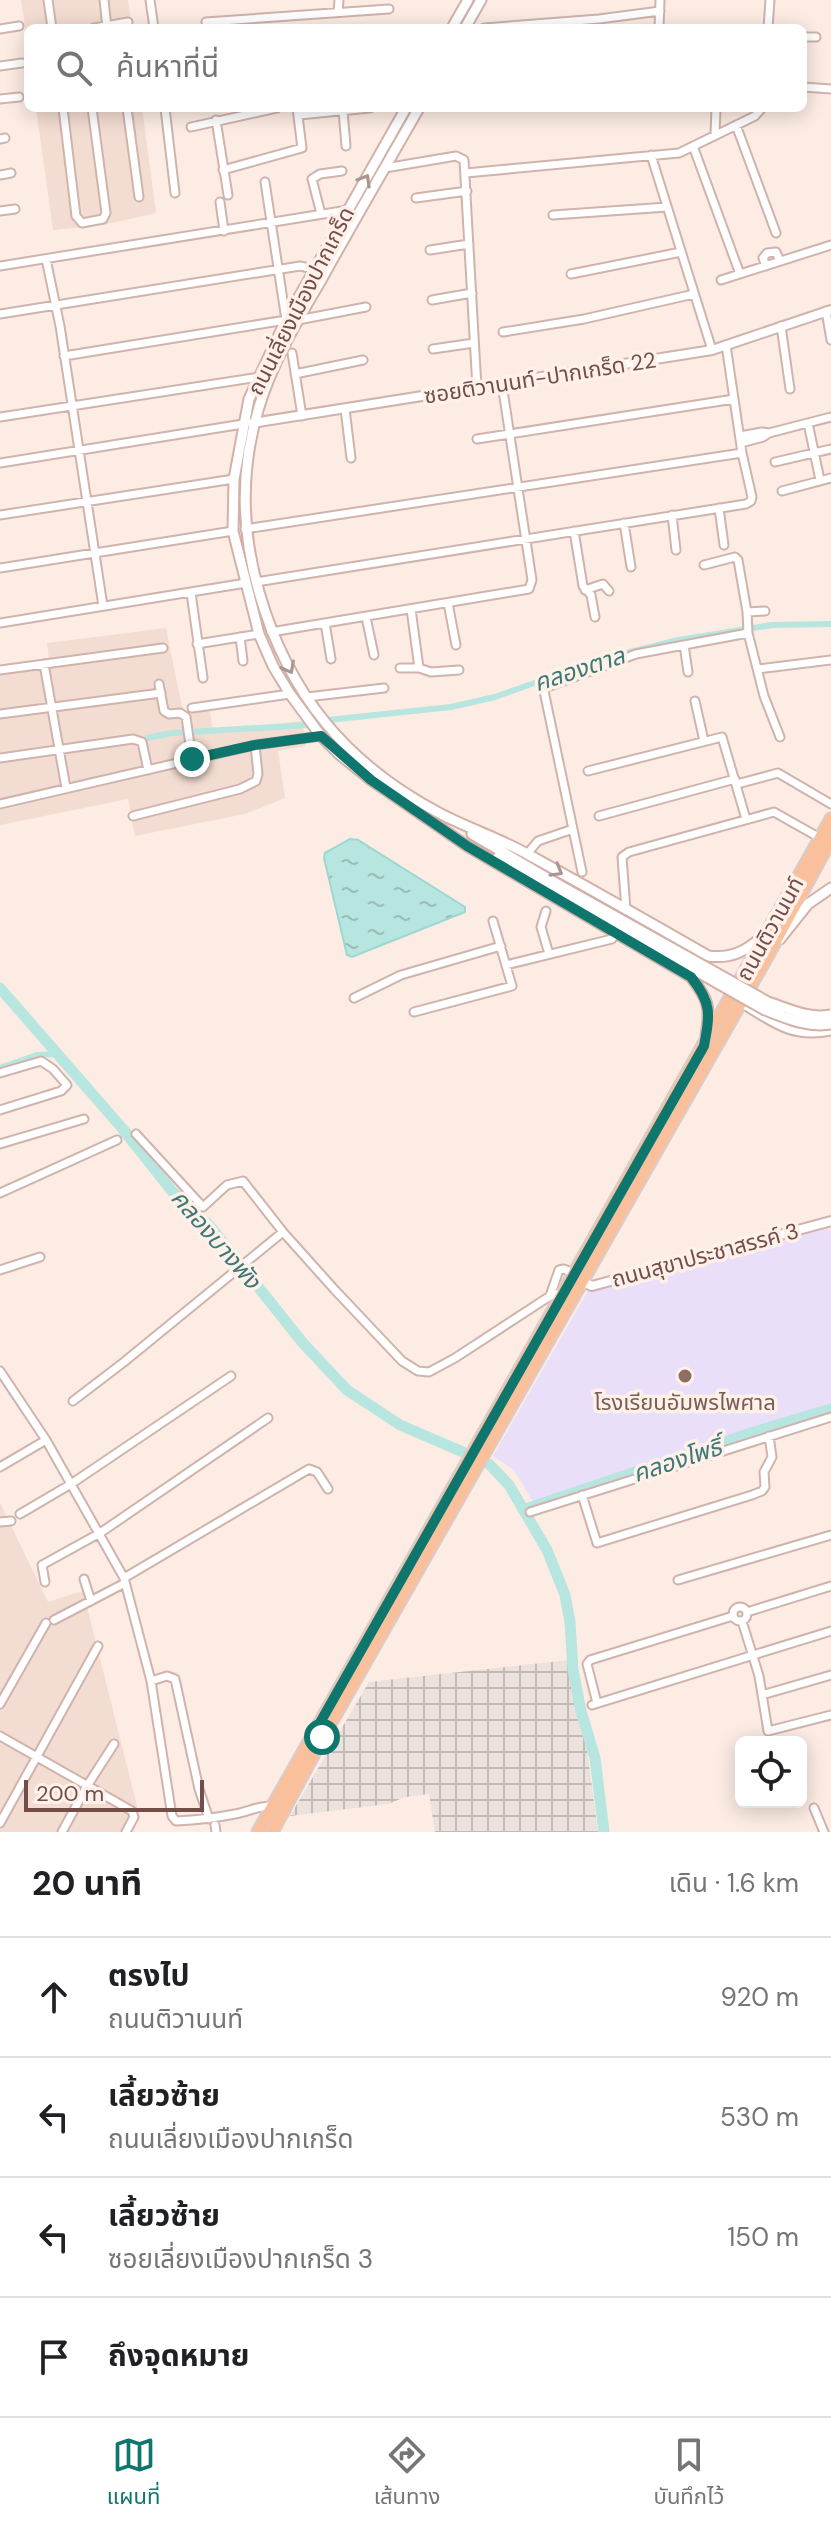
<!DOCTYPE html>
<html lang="th">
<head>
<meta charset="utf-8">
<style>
	:root { --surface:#fff; --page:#f6f6f6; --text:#202124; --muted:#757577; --line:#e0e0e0; --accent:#0f766e }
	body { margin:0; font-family:"DM Sans","Noto Sans Thai",sans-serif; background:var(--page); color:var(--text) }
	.controls { position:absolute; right:24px; bottom:24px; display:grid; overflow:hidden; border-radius:12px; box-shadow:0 4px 20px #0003 }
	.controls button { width:72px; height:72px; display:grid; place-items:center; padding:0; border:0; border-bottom:2px solid var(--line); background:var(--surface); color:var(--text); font:40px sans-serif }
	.scale { position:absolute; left:24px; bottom:20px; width:180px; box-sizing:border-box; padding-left:8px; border:4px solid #734e49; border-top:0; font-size:22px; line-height:28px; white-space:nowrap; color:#734e49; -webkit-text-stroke:6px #fff1e9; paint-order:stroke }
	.stop { position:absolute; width:24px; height:24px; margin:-18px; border:6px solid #0f766e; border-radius:50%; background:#fff }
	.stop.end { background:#0f766e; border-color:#fff; box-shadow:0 2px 8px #0008 }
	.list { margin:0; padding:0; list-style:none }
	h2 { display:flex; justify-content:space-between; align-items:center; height:104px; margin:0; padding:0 32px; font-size:34px }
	h2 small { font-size:26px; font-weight:400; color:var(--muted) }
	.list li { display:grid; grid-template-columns:52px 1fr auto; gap:24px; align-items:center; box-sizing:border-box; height:120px; padding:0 32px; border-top:2px solid var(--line) }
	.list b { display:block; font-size:30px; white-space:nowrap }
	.list p { margin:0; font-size:26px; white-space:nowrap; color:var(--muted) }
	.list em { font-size:26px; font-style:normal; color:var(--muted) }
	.icon { flex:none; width:44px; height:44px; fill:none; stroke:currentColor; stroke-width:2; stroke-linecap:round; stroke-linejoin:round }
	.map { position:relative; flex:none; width:831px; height:1832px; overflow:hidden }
	.search { position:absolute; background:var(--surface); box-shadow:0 4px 20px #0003; left:24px; right:24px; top:24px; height:88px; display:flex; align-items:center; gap:20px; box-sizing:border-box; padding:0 28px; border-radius:12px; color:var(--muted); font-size:30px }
	.sheet { height:584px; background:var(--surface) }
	nav { display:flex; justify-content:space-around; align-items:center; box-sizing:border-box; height:112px; border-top:2px solid var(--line); background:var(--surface); font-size:22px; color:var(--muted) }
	nav a { display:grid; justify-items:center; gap:4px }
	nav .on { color:var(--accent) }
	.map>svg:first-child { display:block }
	.residential { fill:#f3dcd1 }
	.industrial { fill:url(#industrial-grid) }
	.education { fill:#e9dff8 }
	.water { fill:url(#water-ripples); stroke:#9ed7d1; stroke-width:2 }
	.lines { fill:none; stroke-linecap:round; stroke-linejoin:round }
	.canal { stroke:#b7e5e0; stroke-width:6 }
	.river { stroke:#b7e5e0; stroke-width:11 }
	.minor-casing { stroke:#cfb3ac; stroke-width:11 }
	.tertiary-casing { stroke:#cfb3ac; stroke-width:12 }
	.secondary-casing { stroke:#d2b1a9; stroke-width:13 }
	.primary-casing { stroke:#d8cdcc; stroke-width:15 }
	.minor { stroke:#fff; stroke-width:7 }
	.tertiary { stroke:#fff; stroke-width:8 }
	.secondary { stroke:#fff; stroke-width:9 }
	.primary { stroke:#fabf9b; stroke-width:11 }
	.secondary-bridge-casing { stroke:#d2b1a9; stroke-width:13; stroke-linecap:butt }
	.secondary-bridge { stroke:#fff; stroke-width:9 }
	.oneway { stroke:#ab9592 }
	.route { stroke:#0f766e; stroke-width:10 }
	.education-dot { fill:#8d6e63; stroke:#fff1e9; stroke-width:3 }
	.labels { text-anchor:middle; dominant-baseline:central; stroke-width:7; stroke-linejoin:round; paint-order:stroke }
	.street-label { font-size:22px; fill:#734e49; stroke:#fff1e9 }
	.education-label { font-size:22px; fill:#785e54; stroke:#fff1e9 }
	.water-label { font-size:24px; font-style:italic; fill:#3d7874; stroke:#fff1e9 }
</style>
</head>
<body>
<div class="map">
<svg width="831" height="1832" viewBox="0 0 831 1832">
	<defs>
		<pattern id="industrial-grid" width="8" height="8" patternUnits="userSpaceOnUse" patternTransform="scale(2)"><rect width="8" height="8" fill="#ebe1dd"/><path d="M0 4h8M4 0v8" fill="none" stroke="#c3b9b5"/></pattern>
		<pattern id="water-ripples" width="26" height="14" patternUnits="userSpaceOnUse" patternTransform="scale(2)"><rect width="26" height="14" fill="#b7e5e0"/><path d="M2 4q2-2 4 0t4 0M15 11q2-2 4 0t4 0" fill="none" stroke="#99bcb8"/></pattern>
	</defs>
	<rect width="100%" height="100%" fill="#fcece3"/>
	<!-- residential -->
	<path class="residential" d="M 21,0 L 128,0 L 132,28 L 28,28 L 28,47 Z
		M 36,108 L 142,108 L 156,213 L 103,225 L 53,230 Z
		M 166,628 L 183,712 L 209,706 L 213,731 L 302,721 L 306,746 L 278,751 L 285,798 L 245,814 L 135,836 L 128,799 L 0,825 L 0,665 L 12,663 L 13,666 L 49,660 L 47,643 Z
		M 0,1503 L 48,1602 L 83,1591 L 140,1818 L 131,1832 L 0,1832 Z"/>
	<!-- industrial -->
	<path class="industrial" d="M 569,1660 L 586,1742 L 598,1832 L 435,1832 L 429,1794 L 405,1797 L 388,1804 L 290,1816 L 369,1682 Z"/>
	<!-- education -->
	<path class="education" d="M 829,1226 L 831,1235 L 831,1408 L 533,1502 L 514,1470 L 493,1456 L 588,1291 Z"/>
	<!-- water -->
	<path class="water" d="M 350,839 L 358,840 L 465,907 L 465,912 L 352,957 L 347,955 L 324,858 L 325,853 Z"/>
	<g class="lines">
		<!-- canal -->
		<path class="canal" d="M 328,720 L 451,707 L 495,697 L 599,660 L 678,640 L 772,625 L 831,624
			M 147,738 L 172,733 L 309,725
			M 0,1068 L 37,1055 L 56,1054"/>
		<!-- river -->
		<path class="river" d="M 0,988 L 122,1128 L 172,1191 L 209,1225 L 302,1342 L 347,1390 L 400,1425 L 463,1452
			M 489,1464 L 509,1485 L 547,1550 L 565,1595 L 570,1622 L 573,1670 L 581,1711 L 595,1758 L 604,1832
			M 523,1510 L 754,1432 L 831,1409"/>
		<!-- minor casing -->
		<g class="minor-casing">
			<path id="minor" d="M 48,0 L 52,28
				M 104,0 L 107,28
				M 150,0 L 154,28
				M 338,12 L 339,0
				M 206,22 L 389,9
				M 94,28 L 128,22
				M 484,28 L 599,19 L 660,11
				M 659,28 L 660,0
				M 768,28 L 770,0
				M 0,29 L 19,26
				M 803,37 L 816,37
				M 0,66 L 22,63
				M 803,87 L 831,89
				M 0,99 L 19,97
				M 63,108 L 76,216 L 82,223 L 103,219 L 106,213 L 92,108
				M 127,108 L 139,197
				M 165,108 L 175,193
				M 343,111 L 346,146
				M 299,115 L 370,108
				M 216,120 L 228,195
				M 736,125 L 776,233
				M 191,127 L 277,108
				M 715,135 L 716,108
				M 0,139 L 5,138
				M 693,146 L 740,274
				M 651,155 L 712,350
				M 385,168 L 456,156 L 464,160 L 477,388
				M 223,170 L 302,148 L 297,108
				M 466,173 L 679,153 L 755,116 L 762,108
				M 0,175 L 11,173
				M 416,198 L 467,191
				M 220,202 L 224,231
				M 0,211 L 15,209
				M 321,214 L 312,179 L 320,174 L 342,171
				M 553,215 L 667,207
				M 430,250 L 469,244
				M 46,259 L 60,326 L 103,606
				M 0,266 L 348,210
				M 766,266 L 763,258 L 767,253 L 776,252 L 780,261
				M 571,274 L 681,252
				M 721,280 L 831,245
				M 432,300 L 472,293
				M 826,311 L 831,340
				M 0,314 L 300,266 L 314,269
				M 298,320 L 366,307
				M 781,326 L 790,389
				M 503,332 L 584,319 L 694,294
				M 433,349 L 474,343
				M 292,353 L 302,416
				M 64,356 L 286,320 L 265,182
				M 295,374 L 363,360
				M 345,409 L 351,458
				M 0,417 L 259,377
				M 808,423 L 820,480
				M 769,433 L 831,417
				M 740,436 L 762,432 L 769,433 L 763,437 L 741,443
				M 477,439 L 734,399
				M 775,462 L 831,449
				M 0,463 L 243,424
				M 782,491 L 831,478
				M 719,508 L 724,545
				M 0,515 L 234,479
				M 672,515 L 676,550
				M 624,523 L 631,567
				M 245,529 L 742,453
				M 574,531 L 583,586 L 591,595 L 595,617
				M 704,565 L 735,557 L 738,560 L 747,612 L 748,633 L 764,696 L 780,737
				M 0,568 L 233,531
				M 256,582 L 746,504 L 751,501 L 752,497 L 742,453 L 726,345
				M 585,590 L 603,584 L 609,591
				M 191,593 L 203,678
				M 448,603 L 456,645
				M 411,609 L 419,668 L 431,672 L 459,670
				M 747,612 L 765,611
				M 366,617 L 374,655
				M 0,623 L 246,583
				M 325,623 L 331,659
				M 271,632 L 529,589 L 532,580 L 502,384
				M 240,637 L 243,661
				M 197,644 L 259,634
				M 684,645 L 688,672
				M 44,664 L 66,788
				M 400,668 L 419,668
				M 758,669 L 831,660
				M 0,670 L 163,648
				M 159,684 L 164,711 L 169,714 L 180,713 L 186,717 L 192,759
				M 307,697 L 384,688
				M 695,701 L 704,741
				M 192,708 L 290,694
				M 0,714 L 161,693
				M 0,758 L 133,739 L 142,742 L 148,770
				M 588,771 L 722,737 L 746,819
				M 737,784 L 778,773 L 831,804
				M 0,804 L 255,745 L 321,736
				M 133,816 L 240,789 L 256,781 L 258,774 L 255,745
				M 599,816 L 735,779
				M 527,854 L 538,841 L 573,829
				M 582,872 L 544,691 L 547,687 L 636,654 L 748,633
				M 626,910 L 622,857 L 629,852 L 774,812 L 820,838
				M 546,911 L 541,927 L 549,954
				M 506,965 L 612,939 L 615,934
				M 354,998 L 401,975 L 501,946
				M 739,1002 C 773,1022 790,1039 831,1031
				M 414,1012 L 512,986 L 493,921
				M 0,1073 L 41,1061 L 53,1069 L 67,1085 L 61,1091 L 0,1110
				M 136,1134 L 203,1207 L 227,1185 L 243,1181 L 283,1232 L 334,1289 L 402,1361 L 418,1371 L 429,1372 L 455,1358 L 550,1296 L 563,1293
				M 0,1144 L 84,1119
				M 0,1193 L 117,1140
				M 0,1270 L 40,1257
				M 550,1296 L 559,1270 L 564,1269 L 575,1274
				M 0,1371 L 46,1440 L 124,1578 L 151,1681 L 172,1816 L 176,1821 C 196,1820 215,1818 235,1814 C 248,1812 259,1805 273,1806
				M 73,1401 L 124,1362 L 283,1232
				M 0,1467 L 46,1440
				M 582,1495 L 597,1543 L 752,1495 L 762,1491 L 765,1487 L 764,1472 L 772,1457 L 769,1436
				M 530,1512 L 831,1417
				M 20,1514 L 71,1484 L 231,1376
				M 0,1522 L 11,1521
				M 124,1578 L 309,1469 L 317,1472 L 328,1489
				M 84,1579 L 91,1601
				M 678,1580 L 831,1535
				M 45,1582 L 42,1565 L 100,1533 L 268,1418
				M733 1614a7 7 0 1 1 14 0a7 7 0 1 1-14 0Z
				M 747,1612 L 831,1586
				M 54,1620 L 125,1583
				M 742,1621 L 759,1676 L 768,1731 L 831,1715
				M 151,1681 L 167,1676 L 175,1679 L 199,1789 L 209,1819
				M 762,1695 L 831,1675
				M 597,1703 L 587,1664 L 590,1660 L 733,1616
				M 0,1704 L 46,1623
				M 592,1705 L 831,1631
				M 0,1736 L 132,1811 L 134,1817 L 126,1832
				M 814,1808 L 824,1832
				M 0,1823 L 98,1646
				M 215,1825 L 216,1832
				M 62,1832 L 87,1786 L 114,1744"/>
		</g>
		<!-- tertiary casing -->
		<g class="tertiary-casing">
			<path id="tertiary" d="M 252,423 L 712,350 L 831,310
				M 581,1281 L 592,1286 L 831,1221"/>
		</g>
		<!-- secondary casing -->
		<g class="secondary-casing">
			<path id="secondary" d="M 452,28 L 468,0
				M 465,28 L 481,0
				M 406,108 L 286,320 L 249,399 L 234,479 L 233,531 L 259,634 L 273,666 L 290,694 L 321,736 L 339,754 L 371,780 L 467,846 L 691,977 C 708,999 711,1007 706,1035
				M 419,108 C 386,166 352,224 320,282 C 297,321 272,363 259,407 C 240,469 241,530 259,592 C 288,694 347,765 441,814 C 470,829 501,839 529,855 C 589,888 649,922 708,956 C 732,959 746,951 763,936
				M 472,834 L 559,885
				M 498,857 L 557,892
				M 780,939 L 808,904 L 831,888"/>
		</g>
		<!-- primary casing -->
		<g class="primary-casing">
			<path id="primary" d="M 258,1832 L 831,819
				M 272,1832 L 325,1733 L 768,955 L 831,839"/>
		</g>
		<!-- minor -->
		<use href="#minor" class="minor"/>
		<!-- tertiary -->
		<use href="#tertiary" class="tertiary"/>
		<!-- secondary -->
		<use href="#secondary" class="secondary"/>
		<!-- primary -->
		<use href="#primary" class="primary"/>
		<!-- secondary-bridge casing -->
		<g class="secondary-bridge-casing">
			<path id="secondary-bridge" d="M 559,885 L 768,1002 C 789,1009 809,1019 831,1015
				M 557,892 L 765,1010 C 786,1018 808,1028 831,1024"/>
		</g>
		<!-- secondary-bridge -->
		<use href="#secondary-bridge" class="secondary-bridge"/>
	</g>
	<!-- one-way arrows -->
	<defs><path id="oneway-chevron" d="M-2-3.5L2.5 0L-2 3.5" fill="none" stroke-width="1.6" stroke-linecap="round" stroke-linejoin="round" transform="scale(2)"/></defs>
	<g class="oneway">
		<use href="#oneway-chevron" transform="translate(365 180) rotate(-60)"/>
		<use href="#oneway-chevron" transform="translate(289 668) rotate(62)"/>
		<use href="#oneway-chevron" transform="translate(557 871) rotate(30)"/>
	</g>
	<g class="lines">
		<!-- route -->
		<path class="route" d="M 192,759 L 255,745 L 321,736 L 371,780 L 467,846 L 691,977 C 712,1003 710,1014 704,1046 L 317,1728 L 325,1733 L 322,1737"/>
	</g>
	<!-- markers -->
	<circle class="education-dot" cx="685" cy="1376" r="8"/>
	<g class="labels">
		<!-- street labels -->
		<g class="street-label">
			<text transform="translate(301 301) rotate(-63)">ถนนเลี่ยงเมืองปากเกร็ด</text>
			<text transform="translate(540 378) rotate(-9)">ซอยติวานนท์-ปากเกร็ด 22</text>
			<text transform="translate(770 929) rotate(-61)">ถนนติวานนท์</text>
			<text transform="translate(705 1255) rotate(-15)">ถนนสุขาประชาสรรค์ 3</text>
		</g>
		<!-- education labels -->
		<g class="education-label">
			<text x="685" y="1402">โรงเรียนอัมพรไพศาล</text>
		</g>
		<!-- water labels -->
		<g class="water-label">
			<text transform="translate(579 669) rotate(-18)">คลองตาล</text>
			<text transform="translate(216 1239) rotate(49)">คลองบางพัง</text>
			<text transform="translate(677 1460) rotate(-18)">คลองโพธิ์</text>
		</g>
	</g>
</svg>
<div class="controls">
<button><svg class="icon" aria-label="locate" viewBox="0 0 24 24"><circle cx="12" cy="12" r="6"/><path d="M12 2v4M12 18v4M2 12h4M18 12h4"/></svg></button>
</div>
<div class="scale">200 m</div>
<div class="stop" style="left:322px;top:1737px"></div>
<div class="stop end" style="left:192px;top:759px"></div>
<div class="search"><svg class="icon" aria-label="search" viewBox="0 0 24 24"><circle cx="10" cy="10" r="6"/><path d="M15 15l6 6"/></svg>ค้นหาที่นี่</div>
</div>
<section class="sheet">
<h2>20 นาที<small>เดิน · 1.6 km</small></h2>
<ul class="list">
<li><svg class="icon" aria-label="ahead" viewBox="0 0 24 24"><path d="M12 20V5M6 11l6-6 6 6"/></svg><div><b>ตรงไป</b><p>ถนนติวานนท์</p></div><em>920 m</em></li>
<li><svg class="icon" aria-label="left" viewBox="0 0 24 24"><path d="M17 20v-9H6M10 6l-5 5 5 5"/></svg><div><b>เลี้ยวซ้าย</b><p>ถนนเลี่ยงเมืองปากเกร็ด</p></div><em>530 m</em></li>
<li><svg class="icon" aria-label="left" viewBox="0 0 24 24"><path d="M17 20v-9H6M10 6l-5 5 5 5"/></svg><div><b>เลี้ยวซ้าย</b><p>ซอยเลี่ยงเมืองปากเกร็ด 3</p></div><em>150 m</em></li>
<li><svg class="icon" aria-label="arrive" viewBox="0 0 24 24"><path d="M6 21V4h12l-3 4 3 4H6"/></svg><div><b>ถึงจุดหมาย</b></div></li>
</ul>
</section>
<nav>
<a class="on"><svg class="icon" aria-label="map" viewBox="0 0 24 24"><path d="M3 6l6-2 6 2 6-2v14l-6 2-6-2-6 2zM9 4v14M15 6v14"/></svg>แผนที่</a>
<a><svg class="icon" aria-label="directions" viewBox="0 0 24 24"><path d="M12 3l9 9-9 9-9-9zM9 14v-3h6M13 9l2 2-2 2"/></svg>เส้นทาง</a>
<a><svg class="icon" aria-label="saved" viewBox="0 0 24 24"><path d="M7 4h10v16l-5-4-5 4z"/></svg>บันทึกไว้</a>
</nav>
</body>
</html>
